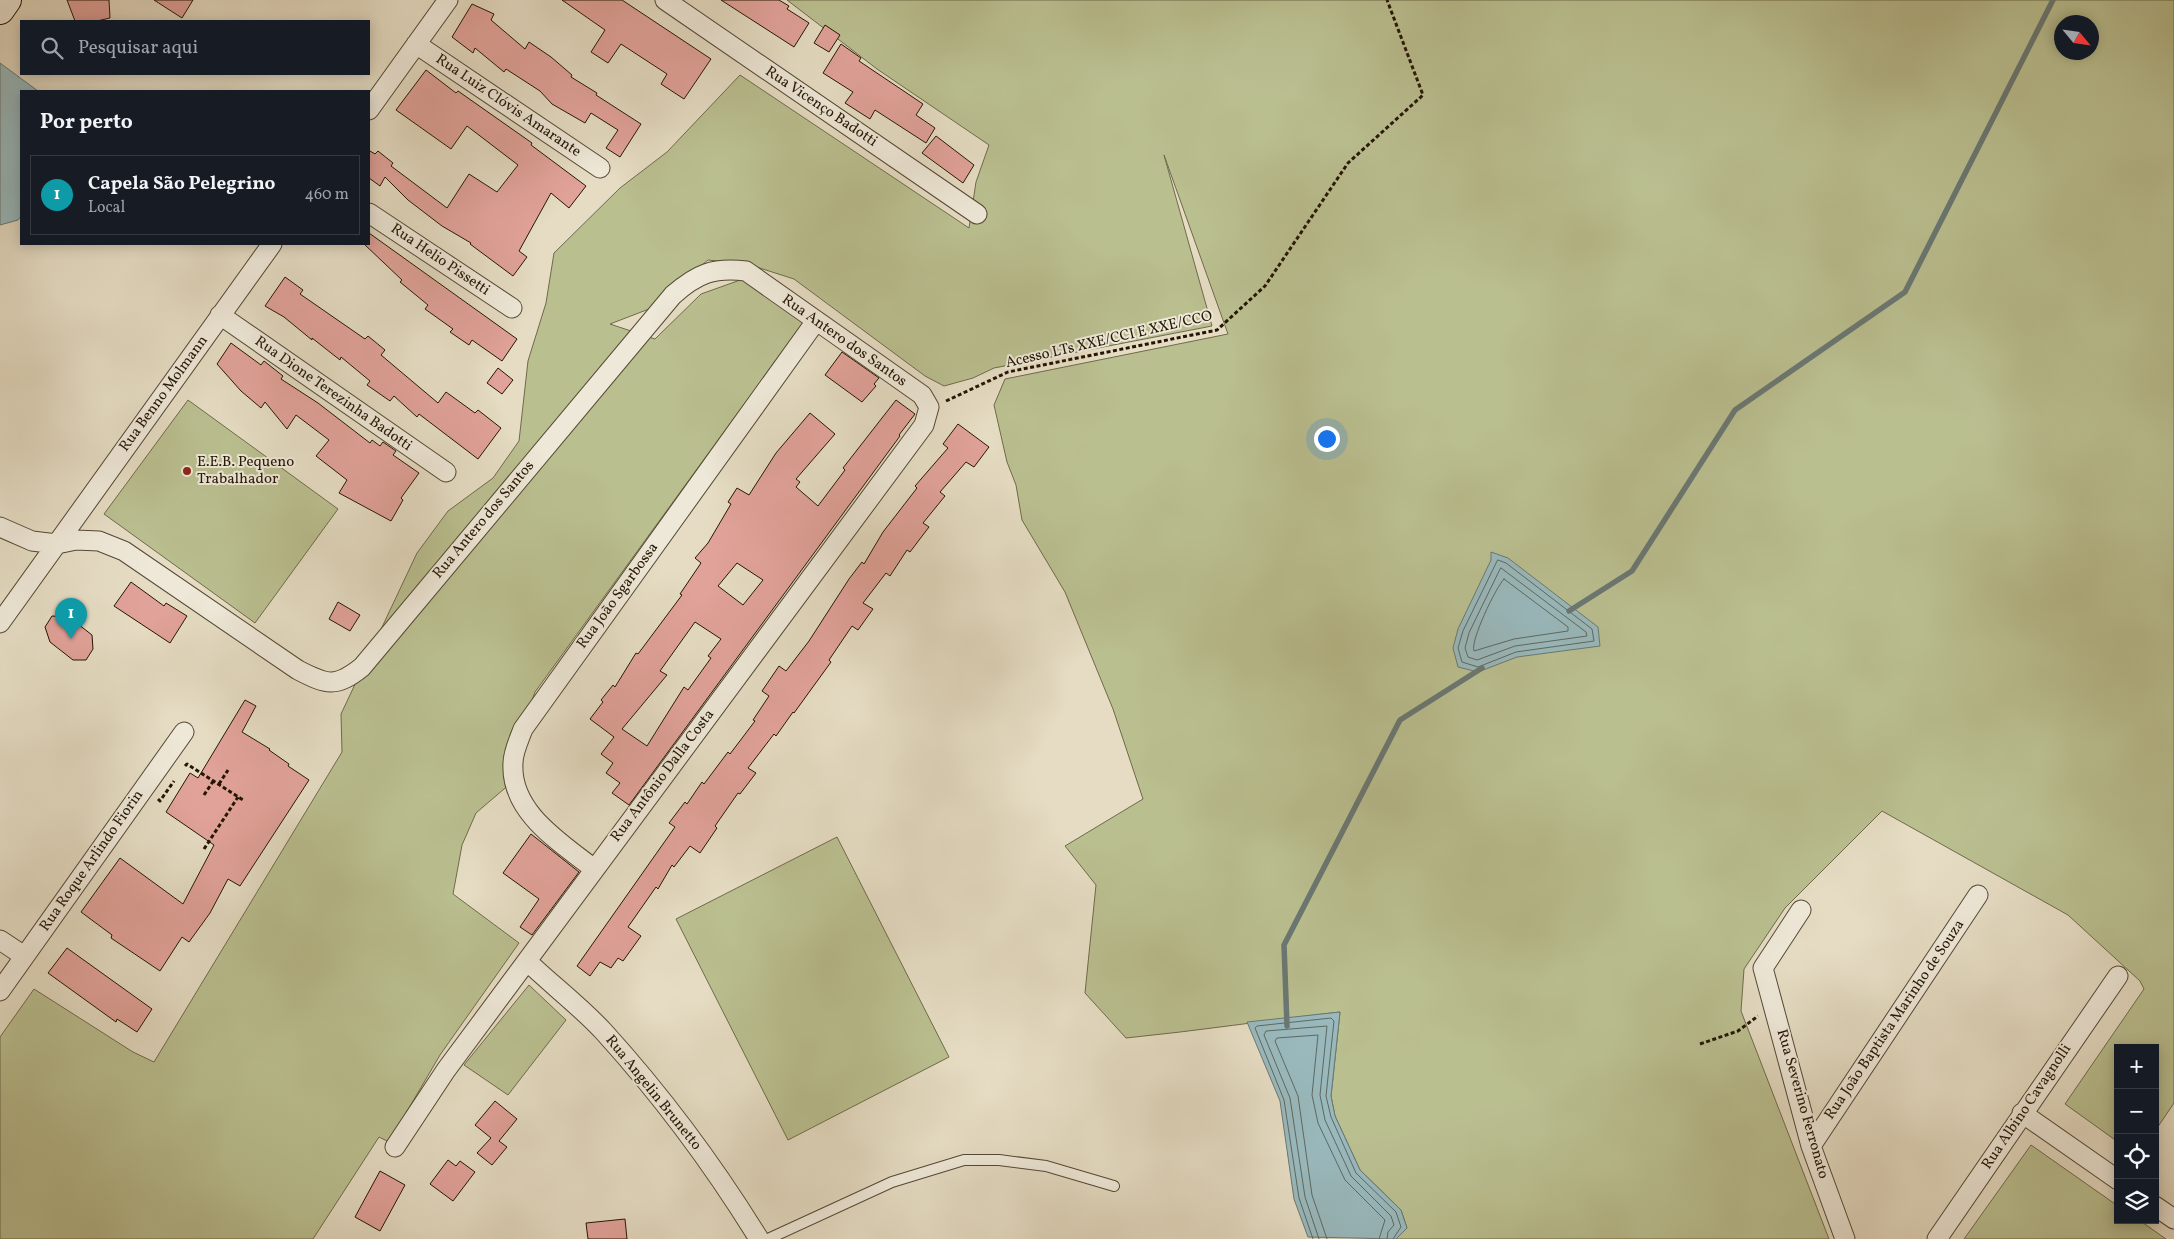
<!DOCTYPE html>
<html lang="pt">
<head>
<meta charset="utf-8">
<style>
	:root { --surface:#171b24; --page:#20242c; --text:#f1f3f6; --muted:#9ea1a6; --line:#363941; --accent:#d93025 }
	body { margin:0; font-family:Vollkorn,serif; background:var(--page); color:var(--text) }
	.controls { position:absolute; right:15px; bottom:15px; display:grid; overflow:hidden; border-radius:0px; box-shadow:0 2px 12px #0003 }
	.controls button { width:45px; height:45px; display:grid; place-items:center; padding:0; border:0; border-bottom:1px solid var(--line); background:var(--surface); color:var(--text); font:25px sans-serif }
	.compass { position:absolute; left:2054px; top:15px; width:45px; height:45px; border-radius:50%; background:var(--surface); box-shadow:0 2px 12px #0003; rotate:119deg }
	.you { position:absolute; left:1326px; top:438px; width:18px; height:18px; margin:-12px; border:4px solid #fff; border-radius:50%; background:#1a73e8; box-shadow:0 0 0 8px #1a73e833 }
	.badge { display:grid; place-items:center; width:32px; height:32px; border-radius:50%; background:var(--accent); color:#fff; font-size:16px; font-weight:700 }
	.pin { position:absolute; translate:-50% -41px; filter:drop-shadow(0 1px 2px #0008) }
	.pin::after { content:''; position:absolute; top:26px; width:18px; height:15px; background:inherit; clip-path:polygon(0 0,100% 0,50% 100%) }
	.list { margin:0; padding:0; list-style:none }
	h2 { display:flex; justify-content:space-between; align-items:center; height:65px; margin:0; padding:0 20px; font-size:21px }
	h2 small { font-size:16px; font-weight:400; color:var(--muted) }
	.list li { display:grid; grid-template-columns:32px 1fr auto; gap:15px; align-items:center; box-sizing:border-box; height:80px; margin:0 10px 10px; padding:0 10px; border:1px solid var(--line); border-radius:0px }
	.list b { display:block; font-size:19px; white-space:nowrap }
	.list p { margin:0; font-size:16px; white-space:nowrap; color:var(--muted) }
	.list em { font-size:16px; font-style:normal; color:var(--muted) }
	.icon { flex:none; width:28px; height:28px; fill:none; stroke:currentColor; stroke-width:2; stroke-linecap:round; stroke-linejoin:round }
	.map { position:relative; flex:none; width:2174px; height:1239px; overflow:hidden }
	.search { position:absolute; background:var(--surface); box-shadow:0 2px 12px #0003; left:20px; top:20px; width:350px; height:55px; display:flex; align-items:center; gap:12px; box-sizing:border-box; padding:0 18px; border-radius:0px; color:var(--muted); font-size:19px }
	.panel { position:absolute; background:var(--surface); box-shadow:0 2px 12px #0003; left:20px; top:90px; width:350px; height:155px; border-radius:0px }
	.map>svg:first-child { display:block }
	.green { fill:#babf90; stroke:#6f6a4a; fill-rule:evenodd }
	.water { fill:#99b9bd; stroke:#6a7873 }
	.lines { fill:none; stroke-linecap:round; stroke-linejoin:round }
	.shore { stroke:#5e6860; stroke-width:1 }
	.stream { stroke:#6a7873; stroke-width:5.5 }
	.building { fill:#e1a299; stroke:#241604; fill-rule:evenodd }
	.lane-casing { stroke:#544834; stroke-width:12 }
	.street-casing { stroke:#544834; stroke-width:21 }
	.secondary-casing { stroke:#241604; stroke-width:30 }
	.path { stroke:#241604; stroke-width:3; stroke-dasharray:4 2.5; stroke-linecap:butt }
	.lane { stroke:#eee8d8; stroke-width:10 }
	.street { stroke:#eee8d8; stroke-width:19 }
	.secondary { stroke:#eee8d8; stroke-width:28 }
	.poi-dot { fill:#8f2418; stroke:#eee8d8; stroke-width:2 }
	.labels { text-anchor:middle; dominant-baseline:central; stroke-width:4; stroke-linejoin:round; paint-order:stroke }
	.street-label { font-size:15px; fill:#241604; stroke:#eee8d8 }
	.poi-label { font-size:15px; fill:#241604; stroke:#eee8d8; text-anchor:start }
</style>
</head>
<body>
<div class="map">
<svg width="2174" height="1239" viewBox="0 0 2174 1239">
	<rect width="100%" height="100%" fill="#e5dcc3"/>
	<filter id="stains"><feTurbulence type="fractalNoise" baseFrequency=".004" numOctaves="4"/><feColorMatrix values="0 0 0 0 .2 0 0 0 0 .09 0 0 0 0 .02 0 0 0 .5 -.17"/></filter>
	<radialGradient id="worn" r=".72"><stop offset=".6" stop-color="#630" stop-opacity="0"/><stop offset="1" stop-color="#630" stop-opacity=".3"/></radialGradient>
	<!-- green -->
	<path class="green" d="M 787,0 L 2174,0 L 2174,1103 L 2155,1131 L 2155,1048 L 2118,1048 L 2118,1142 L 2065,1104 L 2144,989 L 2140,981 L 2068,915 L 1882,811 L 1785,908 L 1744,969 L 1741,1011 L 1829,1239 L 1396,1239 L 1407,1228 L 1401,1210 L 1360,1170 L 1335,1116 L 1331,1096 L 1340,1012 C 1268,1020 1197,1031 1126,1038 L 1085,993 L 1096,885 L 1065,846 L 1143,799 L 1113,709 L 1065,592 L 1022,520 L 1016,485 L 1007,462 L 994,405 L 1005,379 L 1228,334 L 1164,155 L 1212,326 L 994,368 L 973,378 L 944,386 L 925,376 L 794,279 L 747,264 L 708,260 L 649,309 L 610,324 L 655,339 L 701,294 L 743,279 L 811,312 L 535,692 L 512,755 L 511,783 L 476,813 L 462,845 L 453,894 L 519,943 L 440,1055 L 389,1142 L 379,1137 L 313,1239 L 0,1239 L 0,1037 L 34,989 L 133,1052 L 154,1062 L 342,752 L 341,714 L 417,553 L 448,511 L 493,478 L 519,441 L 528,361 L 546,303 L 554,253 L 620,188 L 667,152 L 740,75 L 969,228 L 976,182 L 989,145 L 877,69 ZM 2062,22 L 2092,22 L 2092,52 L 2062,52 Z
		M 188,400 L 338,509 L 255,623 L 104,514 Z
		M 837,837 L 949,1057 L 788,1140 L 676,919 Z
		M 529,985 L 566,1020 L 508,1095 L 464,1065 Z
		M 2031,1145 L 2118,1206 L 2118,1220 L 2139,1220 L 2166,1239 L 1964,1239 Z"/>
	<!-- water -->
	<path class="water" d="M 0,63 L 38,91 L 21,91 L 21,216 L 18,220 L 0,225 Z
		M 1491,552 L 1508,558 L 1598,627 L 1600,646 L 1517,657 L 1478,672 L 1458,667 L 1453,648 L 1458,629 L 1491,560 Z
		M 1340,1012 L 1331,1096 L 1335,1116 L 1360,1170 L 1401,1210 L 1407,1228 L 1396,1239 L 1308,1237 L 1294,1199 L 1280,1101 L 1247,1022 Z"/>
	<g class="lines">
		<!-- shore -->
		<path class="shore" d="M 1498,560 L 1506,563 L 1592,629 L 1594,641 L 1516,652 L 1478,667 L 1462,662 L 1458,648 L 1463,631 Z
			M 1501,568 L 1586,632 L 1587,636 L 1515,646 L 1477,660 L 1468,657 L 1465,648 L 1469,633 Z
			M 1504,579 L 1568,627 L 1568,631 L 1514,639 L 1474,651 C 1470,641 1496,587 1504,579 Z
			M 1313,1239 L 1299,1198 L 1284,1100 L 1255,1028 L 1257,1026 L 1331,1018 L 1334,1021 L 1326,1096 L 1331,1117 L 1356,1173 L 1396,1212 L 1401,1227 L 1393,1239
			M 1319,1239 L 1305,1197 L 1290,1098 L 1264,1035 L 1266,1031 L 1327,1026 L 1320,1095 L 1325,1120 L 1351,1176 L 1391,1216 L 1394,1225 L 1388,1232 L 1387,1239
			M 1327,1239 L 1312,1195 L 1298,1096 L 1275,1041 L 1277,1038 L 1318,1035 L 1312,1095 L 1318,1123 L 1345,1180 L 1385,1220 L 1379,1239"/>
		<!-- stream -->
		<path class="stream" d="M 1569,611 L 1632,571 L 1735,410 L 1905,292 L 2053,0
			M 1287,1026 L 1284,945 L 1400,720 L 1482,668"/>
	</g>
	<!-- building -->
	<path class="building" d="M 67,0 L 109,0 L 110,18 L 97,21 L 75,21 Z
		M 154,0 L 193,0 L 182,18 Z
		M 562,0 L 622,0 L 711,59 L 684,99 L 661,84 L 667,74 L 621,44 L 608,63 L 591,52 L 605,30 Z
		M 721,0 L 779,0 L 789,6 L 787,9 L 809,23 L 794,47 Z
		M 472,4 L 494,14 L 491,20 L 525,49 L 529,42 L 551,57 L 572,75 L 571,77 L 597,93 L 596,95 L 641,124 L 620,157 L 606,148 L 618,130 L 591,113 L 585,123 L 552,104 L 540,91 L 506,69 L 504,72 L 475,48 L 473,53 L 452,37 Z
		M 825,25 L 840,35 L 829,52 L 814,43 Z
		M 841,44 L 861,58 L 859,61 L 923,104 L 916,115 L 935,128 L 926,143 L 875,110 L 870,119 L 845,103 L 853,92 L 823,73 Z
		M 426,70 L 456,93 L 458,91 L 532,143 L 531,145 L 586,186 L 569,208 L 551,193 L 519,251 L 527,257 L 513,276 L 470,244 L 471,243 L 442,226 L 408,200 L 385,177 L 380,186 L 369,178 L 369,153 L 370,151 L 375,154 L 378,151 L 393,163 L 391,166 L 447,208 L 469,174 L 497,192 L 518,165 L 467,126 L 451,149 L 396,110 Z
		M 936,136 L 974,165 L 963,183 L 922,153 Z
		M 369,233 L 517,339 L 502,361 L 472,340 L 469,345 L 450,332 L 453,329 L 425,309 L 428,305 L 400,282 L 402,280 L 364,244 L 369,244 Z
		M 285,277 L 303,290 L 300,294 L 365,339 L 368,336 L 385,350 L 381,355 L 438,403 L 446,392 L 475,413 L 478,410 L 501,428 L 478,459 L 419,414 L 417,417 L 394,396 L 390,401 L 367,385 L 370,381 L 341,357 L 340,360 L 312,338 L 312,340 L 284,317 L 265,306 Z
		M 231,343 L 261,365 L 264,361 L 283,376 L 281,379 L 318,403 L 370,443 L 372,440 L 380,446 L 383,442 L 396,451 L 393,455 L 419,473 L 401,498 L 403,500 L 391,521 L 339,493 L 347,480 L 316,456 L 329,440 L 296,415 L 287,429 L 265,402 L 261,408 L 241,391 L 217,364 Z
		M 842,352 L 879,378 L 874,384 L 876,386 L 862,402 L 825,375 Z
		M 498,368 L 513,380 L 502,394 L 487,383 Z
		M 896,400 L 915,414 L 899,435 L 900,436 L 629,805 L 612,793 L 620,783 L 606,773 L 613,763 L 601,754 L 614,737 L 590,719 L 603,702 L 601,700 L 613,685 L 615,687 L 636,653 L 638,654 L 682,595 L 680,594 L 701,563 L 695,558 L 708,543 L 731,504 L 728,502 L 737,488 L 749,495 L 776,453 L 810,413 L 835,434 L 796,479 L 800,482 L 796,487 L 818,506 L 845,470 L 843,468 ZM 737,563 L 763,580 L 743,605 L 718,586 ZM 695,622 L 721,639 L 708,656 L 711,658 L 688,690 L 684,687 L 647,746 L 622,729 L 667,675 L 660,671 Z
		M 958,424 L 989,447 L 974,467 L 966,462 L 940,492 L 945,496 L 923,523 L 929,527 L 910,552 L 907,550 L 890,576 L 886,573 L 863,603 L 873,609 L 858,630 L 852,626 L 829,660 L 831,662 L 794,713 L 793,712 L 776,736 L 774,734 L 748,768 L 756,773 L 740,794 L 738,793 L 715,826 L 717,828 L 700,853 L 690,846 L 674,867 L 672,865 L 658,889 L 656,887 L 628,927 L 641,936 L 623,961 L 618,958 L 611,968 L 600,962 L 590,976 L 577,966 L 675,827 L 669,823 L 685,802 L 687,804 L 702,782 L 704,784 L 728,752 L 730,754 L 755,721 L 753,720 L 769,696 L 762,691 L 779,666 L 786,671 L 809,641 L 849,579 L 862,562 L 864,564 L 883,532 L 917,488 L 915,486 L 948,448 L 943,444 Z
		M 131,582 L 164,606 L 166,603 L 187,616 L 170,643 L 114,606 Z
		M 338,602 L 360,615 L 350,631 L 329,619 Z
		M 52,616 L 69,617 L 92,635 L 93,649 L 86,660 L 73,660 L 50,642 L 45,627 Z
		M 245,700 L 256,706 L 242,732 L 270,749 L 269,750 L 289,764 L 288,766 L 309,780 L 240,886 L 228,879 L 210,913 L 189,942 L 182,937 L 160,971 L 111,938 L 112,935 L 81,912 L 120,858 L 183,904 L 214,845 L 166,812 L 190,773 L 198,778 Z
		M 531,834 L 579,872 L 532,935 L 520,927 L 539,899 L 503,873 Z
		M 67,948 L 152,1009 L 137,1032 L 117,1019 L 116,1022 L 48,973 Z
		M 495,1101 L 517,1119 L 499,1141 L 507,1147 L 492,1165 L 477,1153 L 491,1138 L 475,1125 Z
		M 448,1160 L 456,1166 L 460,1161 L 475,1172 L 453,1201 L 430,1184 Z
		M 380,1171 L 405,1185 L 380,1231 L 355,1217 Z
		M 625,1219 L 627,1239 L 588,1239 L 586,1223 Z"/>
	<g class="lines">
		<!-- lane casing -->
		<g class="lane-casing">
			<path id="lane" d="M 768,1239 L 892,1182 L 964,1160 L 999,1160 L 1046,1166 L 1114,1186"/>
		</g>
		<!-- street casing -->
		<g class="street-casing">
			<path id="street" d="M 665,0 L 977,214
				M 416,44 L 600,168
				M 369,110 L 448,0
				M 369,213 L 512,308
				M 220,315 L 446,472
				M 0,527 L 32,541 L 57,544 L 76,540 L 99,541 L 124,551 L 298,670 C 327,685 336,688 362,667 L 673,295 C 697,274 713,267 746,271 L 922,395 L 929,407 L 924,425 L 446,1070 L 395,1147
				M 0,623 L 272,244
				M 594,869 C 560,842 510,812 513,763 C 513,752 519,740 523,729 L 816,321
				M 1801,910 L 1763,968 L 1811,1146 L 1845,1239
				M 0,940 L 24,956
				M 528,962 C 552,985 581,1007 604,1032 C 662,1096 714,1166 759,1239
				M 0,991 L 184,732
				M 2022,1113 L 2118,1180
				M 1811,1146 L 1978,895
				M 2155,1206 L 2174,1219
				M 1937,1239 L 2118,976"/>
		</g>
		<!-- secondary casing -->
		<g class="secondary-casing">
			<path id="secondary" d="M 0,10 L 7,0"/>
		</g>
		<!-- path -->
		<path class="path" d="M 946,401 L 1008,372 L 1217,330 L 1265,286 L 1348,163 L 1423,95 L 1387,0
			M 185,766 L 187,764 L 243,800
			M 219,784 L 228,770
			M 204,795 L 214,780
			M 158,799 L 160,801 L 174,781
			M 204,849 L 238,797
			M 1700,1044 L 1738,1031 L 1758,1016"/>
		<!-- lane -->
		<use href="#lane" class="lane"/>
		<!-- street -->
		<use href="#street" class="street"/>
		<!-- secondary -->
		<use href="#secondary" class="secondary"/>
	</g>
	<!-- markers -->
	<circle class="poi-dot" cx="187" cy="471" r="5"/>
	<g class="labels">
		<!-- street labels -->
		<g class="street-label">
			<text transform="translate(508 106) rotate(34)">Rua Luiz Clóvis Amarante</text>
			<text transform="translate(821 107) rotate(34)">Rua Vicenço Badotti</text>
			<text transform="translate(440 260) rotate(34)">Rua Helio Pissetti</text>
			<text transform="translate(1109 340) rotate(-13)">Acesso LTs XXE/CCI E XXE/CCO</text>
			<text transform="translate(844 341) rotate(35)">Rua Antero dos Santos</text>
			<text transform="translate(164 394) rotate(-54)">Rua Benno Molmann</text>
			<text transform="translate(333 394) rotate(35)">Rua Dione Terezinha Badotti</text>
			<text transform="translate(484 520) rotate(-50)">Rua Antero dos Santos</text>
			<text transform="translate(618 596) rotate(-54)">Rua João Sgarbossa</text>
			<text transform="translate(663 776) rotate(-53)">Rua Antônio Dalla Costa</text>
			<text transform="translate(92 861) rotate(-55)">Rua Roque Arlindo Fiorin</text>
			<text transform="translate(1895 1020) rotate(-56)">Rua João Baptista Marinho de Souza</text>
			<text transform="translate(653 1093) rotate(51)">Rua Angelin Brunetto</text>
			<text transform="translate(1802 1104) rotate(74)">Rua Severino Ferronato</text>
			<text transform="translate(2027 1107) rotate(-56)">Rua Albino Cavagnolli</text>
		</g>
		<!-- poi labels -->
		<g class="poi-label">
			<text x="197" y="462">E.E.B. Pequeno<tspan x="197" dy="17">Trabalhador</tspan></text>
		</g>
	</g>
	<rect width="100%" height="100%" filter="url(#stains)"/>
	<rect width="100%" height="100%" fill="url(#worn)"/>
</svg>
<div class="controls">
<button>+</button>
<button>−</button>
<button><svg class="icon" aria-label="locate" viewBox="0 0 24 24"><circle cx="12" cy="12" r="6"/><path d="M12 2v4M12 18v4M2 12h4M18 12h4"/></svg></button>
<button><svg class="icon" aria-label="layers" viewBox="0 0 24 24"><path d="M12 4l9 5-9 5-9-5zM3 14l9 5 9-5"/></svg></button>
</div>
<svg class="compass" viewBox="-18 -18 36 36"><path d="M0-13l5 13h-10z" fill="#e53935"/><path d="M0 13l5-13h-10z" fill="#9ea1a6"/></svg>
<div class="you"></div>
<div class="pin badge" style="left:71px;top:639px;background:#0f9aa8">1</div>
<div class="search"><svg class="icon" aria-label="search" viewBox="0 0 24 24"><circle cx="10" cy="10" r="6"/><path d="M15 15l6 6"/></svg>Pesquisar aqui</div>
<section class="panel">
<h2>Por perto<small></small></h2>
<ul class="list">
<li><span class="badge" style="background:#0f9aa8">1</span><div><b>Capela São Pelegrino</b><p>Local</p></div><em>460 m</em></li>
</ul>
</section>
</div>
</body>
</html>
